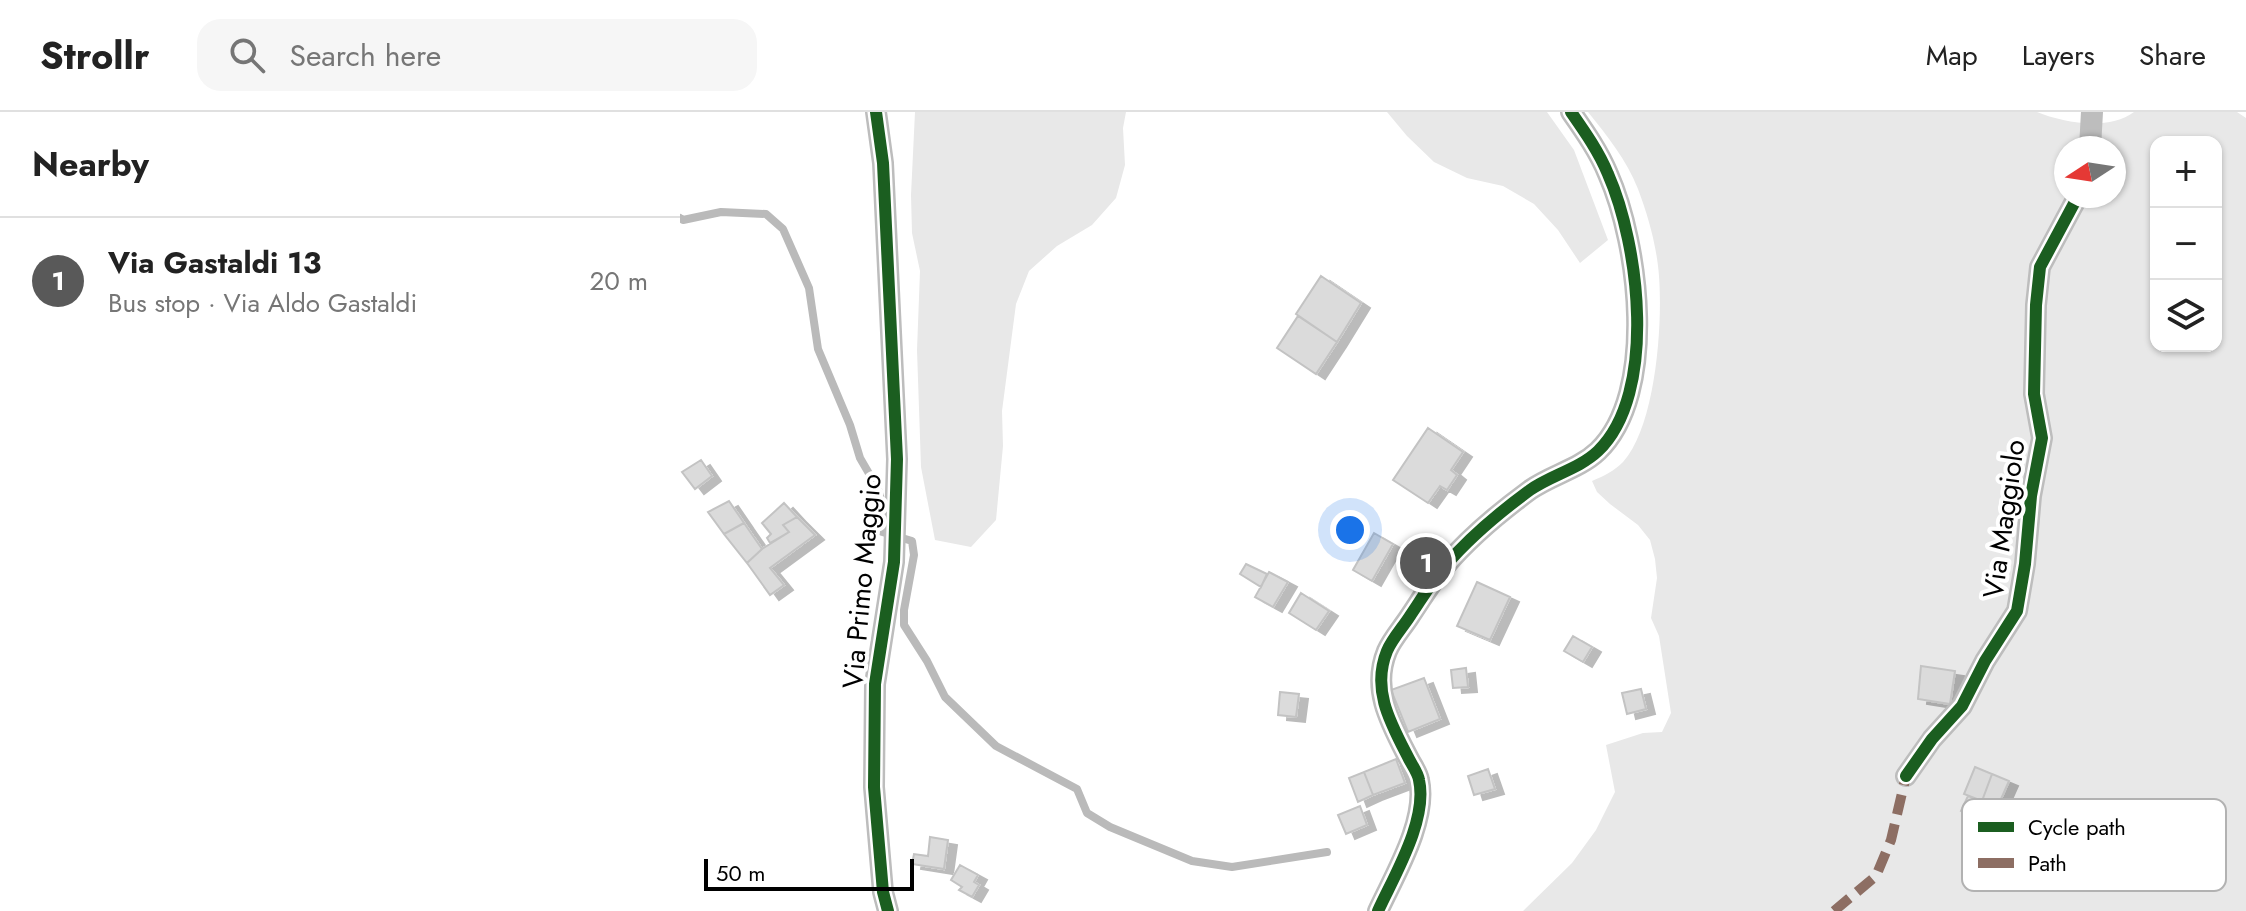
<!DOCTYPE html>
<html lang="en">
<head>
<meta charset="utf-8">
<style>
	:root { --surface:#fff; --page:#f6f6f6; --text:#222; --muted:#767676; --line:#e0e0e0; --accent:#595959 }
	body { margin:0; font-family:Jost,sans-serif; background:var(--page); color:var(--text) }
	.controls { position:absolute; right:24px; top:24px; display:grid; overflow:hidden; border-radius:16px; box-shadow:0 2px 6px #0004 }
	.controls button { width:72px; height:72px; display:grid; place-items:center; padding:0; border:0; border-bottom:2px solid var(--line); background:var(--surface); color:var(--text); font:40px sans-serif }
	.compass { position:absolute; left:1374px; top:24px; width:72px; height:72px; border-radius:50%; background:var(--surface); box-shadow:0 2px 6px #0004; rotate:258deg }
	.scale { position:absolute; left:24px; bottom:20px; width:210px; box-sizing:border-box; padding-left:8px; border:4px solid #000; border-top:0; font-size:22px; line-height:28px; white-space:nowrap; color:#000; -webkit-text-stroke:6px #fff; paint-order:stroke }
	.you { position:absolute; left:670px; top:418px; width:28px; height:28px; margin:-20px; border:6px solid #fff; border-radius:50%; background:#1a73e8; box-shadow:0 0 0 12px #1a73e833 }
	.badge { display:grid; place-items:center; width:52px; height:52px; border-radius:50%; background:var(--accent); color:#fff; font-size:26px; font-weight:700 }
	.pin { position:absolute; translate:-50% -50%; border:4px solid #fff; box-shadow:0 2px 8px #0006 }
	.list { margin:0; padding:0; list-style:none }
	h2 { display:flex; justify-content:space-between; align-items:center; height:104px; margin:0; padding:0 32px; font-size:34px }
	h2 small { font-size:26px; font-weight:400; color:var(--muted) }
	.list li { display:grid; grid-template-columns:52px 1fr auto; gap:24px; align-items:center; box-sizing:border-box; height:128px; padding:0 32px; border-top:2px solid var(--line) }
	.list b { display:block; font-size:30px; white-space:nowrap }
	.list p { margin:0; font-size:26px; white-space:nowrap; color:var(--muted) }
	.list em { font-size:26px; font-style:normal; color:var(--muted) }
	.icon { flex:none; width:44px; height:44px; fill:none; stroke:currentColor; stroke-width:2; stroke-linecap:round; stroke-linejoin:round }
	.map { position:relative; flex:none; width:1566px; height:799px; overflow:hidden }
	header { display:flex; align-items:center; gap:48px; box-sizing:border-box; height:112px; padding:0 40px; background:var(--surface); border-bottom:2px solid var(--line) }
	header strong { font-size:38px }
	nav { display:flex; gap:44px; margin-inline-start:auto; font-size:28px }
	.search { width:560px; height:72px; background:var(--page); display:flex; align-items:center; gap:20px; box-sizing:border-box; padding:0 28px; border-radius:24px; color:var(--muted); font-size:30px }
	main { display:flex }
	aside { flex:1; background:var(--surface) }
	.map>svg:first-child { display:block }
	.green { fill:#e8e8e8; fill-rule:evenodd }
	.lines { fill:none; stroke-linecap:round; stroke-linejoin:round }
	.stream { stroke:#bababa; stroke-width:8 }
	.building { fill:#dbdbdb; stroke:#c3c3c3; stroke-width:2; filter:url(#shadow) }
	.street { stroke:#bdbdbd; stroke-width:22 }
	.quiet { stroke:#8d6e63; stroke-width:10; stroke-dasharray:20 10; stroke-linecap:butt }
	.cycleway-casing { stroke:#fff; stroke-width:17 }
	.cycleway { stroke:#1b5e20; stroke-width:12 }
	.labels { text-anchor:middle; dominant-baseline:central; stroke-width:8; stroke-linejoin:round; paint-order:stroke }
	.street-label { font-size:28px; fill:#000; stroke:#fff }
	.key { fill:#fff; stroke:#b2b2b2; stroke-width:2 }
	.key-label { font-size:22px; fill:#000 }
</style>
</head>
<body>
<header>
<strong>Strollr</strong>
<div class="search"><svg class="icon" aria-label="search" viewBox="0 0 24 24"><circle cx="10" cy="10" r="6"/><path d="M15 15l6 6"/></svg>Search here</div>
<nav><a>Map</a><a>Layers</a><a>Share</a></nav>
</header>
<main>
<aside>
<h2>Nearby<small></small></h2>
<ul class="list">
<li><span class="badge">1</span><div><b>Via Gastaldi 13</b><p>Bus stop · Via Aldo Gastaldi</p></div><em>20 m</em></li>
</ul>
</aside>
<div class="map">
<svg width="1566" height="799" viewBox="0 0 1566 799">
	<defs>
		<filter id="shadow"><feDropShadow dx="9" dy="5" stdDeviation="0" flood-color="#0004"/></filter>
	</defs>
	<rect width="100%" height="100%" fill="#fff"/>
	<!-- green -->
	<path class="green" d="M 235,0 L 446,0 L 443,16 L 445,53 L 436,86 L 412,113 L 377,134 L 349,159 L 336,192 L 322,299 L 323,334 L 316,408 L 291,435 L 255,428 L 241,355 L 237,238 L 240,159 L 232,121 L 231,83 Z
		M 707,0 L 867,0 L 894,38 L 928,128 L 900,151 L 878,118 L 854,92 L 823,74 L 787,66 L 754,50 L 727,24 Z
		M 908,0 L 1357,0 C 1384,11 1429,19 1454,0 L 1557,0 L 1566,6 L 1566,799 L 843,799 L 892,751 L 916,718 L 935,680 L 926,633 L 963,621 L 982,620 L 991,601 L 979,524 L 971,506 L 977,466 L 975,447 L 970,428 L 958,413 L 930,392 L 917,380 L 912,369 C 924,364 934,359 943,350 C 977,313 984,202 978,154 C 975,128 967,101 958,77 C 946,47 928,25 908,0 ZM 1476,30 L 1536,30 L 1536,234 L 1476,234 ZM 1386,36 L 1434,36 L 1434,84 L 1386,84 Z"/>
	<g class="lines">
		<!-- stream -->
		<path class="stream" d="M 0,106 L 3,108 L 41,100 L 86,102 L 103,117 L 129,176 L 138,237 L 170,313 L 180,346 L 198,377 L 202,391 L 199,419 L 232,429 L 234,443 L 224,498 L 224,513 L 247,549 L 265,585 L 316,634 L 397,677 L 407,701 L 430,715 L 512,749 L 552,755 L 647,740"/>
	</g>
	<!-- building -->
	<path class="building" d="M 641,164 L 681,191 L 657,230 L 616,202 Z
		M 618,204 L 657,230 L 636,262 L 597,236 Z
		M 748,316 L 783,340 L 771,358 L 777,363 L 767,378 L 760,374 L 748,391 L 713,368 Z
		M 21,348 L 32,364 L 15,377 L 2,360 Z
		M 49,389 L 64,411 L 44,422 L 28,400 Z
		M 104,391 L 117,405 L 103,413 L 109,420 L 90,431 L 87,426 L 91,422 L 82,411 Z
		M 117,405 L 135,423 L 90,456 L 104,473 L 90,483 L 67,451 L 82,437 L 109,420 L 103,413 Z
		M 64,411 L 82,437 L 67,451 L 44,422 Z
		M 694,421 L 713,432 L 692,469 L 673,458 Z
		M 566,452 L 587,462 L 581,475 L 560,462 Z
		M 589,460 L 608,470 L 593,495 L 575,485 Z
		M 797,470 L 830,485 L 810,528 L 777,514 Z
		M 621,481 L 649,499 L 636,518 L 609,501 Z
		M 893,524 L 912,535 L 903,550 L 884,539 Z
		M 1241,554 L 1275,559 L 1270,592 L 1238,587 Z
		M 786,556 L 788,575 L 773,576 L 771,558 Z
		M 744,566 L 760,607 L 728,620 L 711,578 Z
		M 961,577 L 966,597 L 947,602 L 942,581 Z
		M 600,580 L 619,582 L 616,605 L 598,603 Z
		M 716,647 L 725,671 L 693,683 L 684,660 Z
		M 1295,655 L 1312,662 L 1302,689 L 1284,682 Z
		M 808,657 L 815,677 L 794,683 L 788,664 Z
		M 684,660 L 693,683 L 678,690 L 669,666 Z
		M 1312,662 L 1329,669 L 1317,696 L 1302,689 Z
		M 1288,684 L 1302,689 L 1296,704 L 1281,699 Z
		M 680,694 L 687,713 L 666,722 L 658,703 Z
		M 250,725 L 268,728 L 264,757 L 232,752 L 234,742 L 248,744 Z
		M 280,753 L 298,763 L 294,770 L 299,773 L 292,785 L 279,778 L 282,775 L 271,768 Z"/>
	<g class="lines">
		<!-- street -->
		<path class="street" d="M 196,0 L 203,51 L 217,347 L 214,450 L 195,572 L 194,675 L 203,780 L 208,799
			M 1410,36 L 1412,0
			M 1226,664 L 1252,627 L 1282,594 L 1305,549 L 1337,499 L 1345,452 L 1351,384 L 1362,326 L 1354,282 L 1356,193 L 1360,155 L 1398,84
			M 698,799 C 714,764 748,708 739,668 C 738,661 732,653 729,647 C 711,612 691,578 707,539 C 712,527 723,515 730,504 C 741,488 752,469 765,454 C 789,426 820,400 850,378 C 871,363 899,357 918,339 C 978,281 959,132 928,62 C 919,40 905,20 891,0"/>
		<!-- quiet -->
		<path class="quiet" d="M 1154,799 L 1196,764 L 1211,728 L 1226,664"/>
		<!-- cycleway casing -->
		<g class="cycleway-casing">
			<path id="cycleway" d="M 196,0 L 203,51 L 217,347 L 214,450 L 195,572 L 194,675 L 203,780 L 208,799
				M 1226,664 L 1252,627 L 1282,594 L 1305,549 L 1337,499 L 1345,452 L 1351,384 L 1362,326 L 1354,282 L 1356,193 L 1360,155 L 1398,84
				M 698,799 C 714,764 748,708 739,668 C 738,661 732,653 729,647 C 711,612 691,578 707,539 C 712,527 723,515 730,504 C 741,488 752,469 765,454 C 789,426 820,400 850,378 C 871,363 899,357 918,339 C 978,281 959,132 928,62 C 919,40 905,20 891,0"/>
		</g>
		<!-- cycleway -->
		<use href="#cycleway" class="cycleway"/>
	</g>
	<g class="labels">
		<!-- street labels -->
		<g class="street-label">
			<text transform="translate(1324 407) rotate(-82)">Via Maggiolo</text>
			<text transform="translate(182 469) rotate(-85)">Via Primo Maggio</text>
		</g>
	</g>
	<!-- legend -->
	<rect x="1282" y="687" width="264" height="92" rx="12" class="key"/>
	<rect x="1298" y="710" width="36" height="10" fill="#1b5e20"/>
	<rect x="1298" y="746" width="36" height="10" fill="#8d6e63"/>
	<g class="key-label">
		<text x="1348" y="723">Cycle path</text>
		<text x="1348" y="759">Path</text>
	</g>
</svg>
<div class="controls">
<button>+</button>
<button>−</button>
<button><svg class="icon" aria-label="layers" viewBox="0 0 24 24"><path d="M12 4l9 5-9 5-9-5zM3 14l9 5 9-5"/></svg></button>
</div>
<svg class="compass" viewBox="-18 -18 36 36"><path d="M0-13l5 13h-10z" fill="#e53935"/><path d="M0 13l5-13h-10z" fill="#767676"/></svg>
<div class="scale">50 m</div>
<div class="you"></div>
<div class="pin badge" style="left:746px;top:451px">1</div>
</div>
</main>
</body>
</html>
